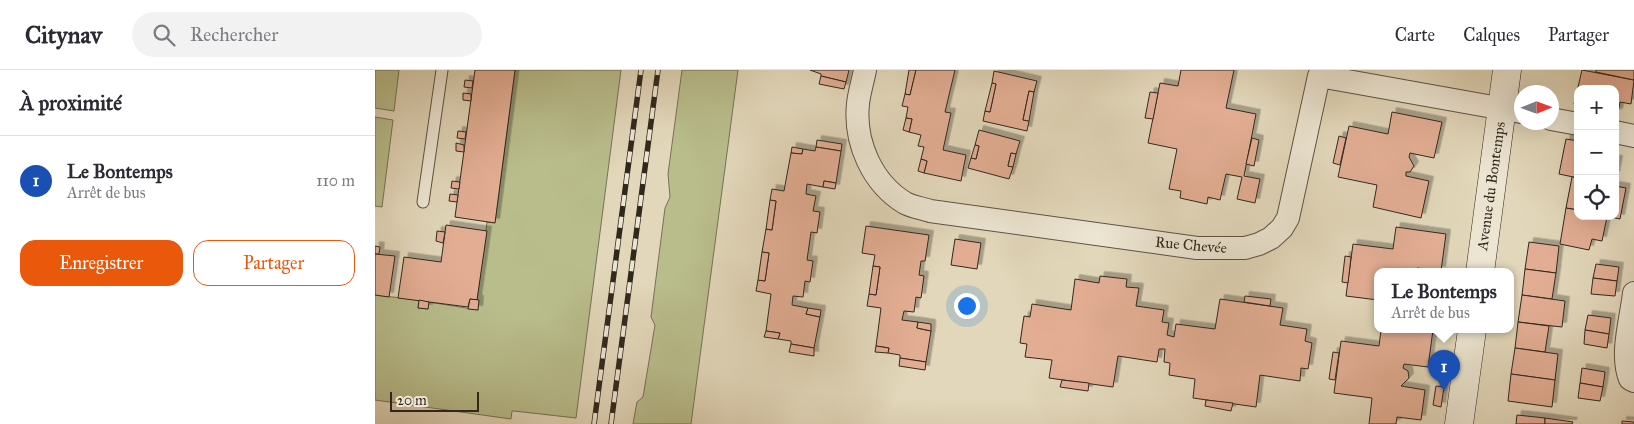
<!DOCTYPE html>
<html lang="fr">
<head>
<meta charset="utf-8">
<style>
	:root { --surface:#fff; --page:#f2f2f3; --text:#2b2b33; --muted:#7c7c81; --line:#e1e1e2; --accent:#ea580c }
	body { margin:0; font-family:"IM FELL Great Primer",serif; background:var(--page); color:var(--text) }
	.controls { position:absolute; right:15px; top:15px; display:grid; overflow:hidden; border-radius:10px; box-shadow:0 5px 20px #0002 }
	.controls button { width:45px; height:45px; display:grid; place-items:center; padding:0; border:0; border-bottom:1px solid var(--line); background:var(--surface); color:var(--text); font:25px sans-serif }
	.compass { position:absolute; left:1139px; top:15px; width:45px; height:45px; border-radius:50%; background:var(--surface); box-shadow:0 5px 20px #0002; rotate:89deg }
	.scale { position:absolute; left:15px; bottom:12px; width:89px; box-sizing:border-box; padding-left:5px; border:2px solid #31281d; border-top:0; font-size:14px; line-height:18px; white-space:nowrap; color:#31281d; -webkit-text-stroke:4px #ece5d2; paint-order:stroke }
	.you { position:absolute; left:591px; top:235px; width:18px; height:18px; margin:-12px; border:4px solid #fff; border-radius:50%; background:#1a73e8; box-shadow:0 0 0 8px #1a73e833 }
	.badge { display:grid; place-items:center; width:32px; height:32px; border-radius:50%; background:var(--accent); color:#fff; font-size:16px; font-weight:700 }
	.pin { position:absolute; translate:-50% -41px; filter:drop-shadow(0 1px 2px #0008) }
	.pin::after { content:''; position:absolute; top:26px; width:18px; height:15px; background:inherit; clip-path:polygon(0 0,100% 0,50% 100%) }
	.popup { position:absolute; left:999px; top:198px; width:140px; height:65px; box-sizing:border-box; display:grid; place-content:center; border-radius:10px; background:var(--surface); filter:drop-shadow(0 1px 4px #0005); font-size:16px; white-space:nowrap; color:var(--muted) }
	.popup b { font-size:19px; color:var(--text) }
	.popup::after { content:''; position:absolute; left:50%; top:100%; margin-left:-10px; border:10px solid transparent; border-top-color:var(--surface) }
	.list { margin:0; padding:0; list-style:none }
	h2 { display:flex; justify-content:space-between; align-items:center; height:65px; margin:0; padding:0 20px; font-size:21px }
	h2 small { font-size:16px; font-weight:400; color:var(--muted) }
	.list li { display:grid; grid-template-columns:32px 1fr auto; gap:15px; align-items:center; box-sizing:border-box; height:90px; padding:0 20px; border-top:1px solid var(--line) }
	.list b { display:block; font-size:19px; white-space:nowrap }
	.list p { margin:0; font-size:16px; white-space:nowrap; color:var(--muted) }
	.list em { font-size:16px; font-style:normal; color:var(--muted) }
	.actions { display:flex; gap:10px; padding:15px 20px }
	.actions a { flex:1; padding:11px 0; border:1px solid var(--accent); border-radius:15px; text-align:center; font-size:18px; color:var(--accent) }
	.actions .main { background:var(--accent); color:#fff }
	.icon { flex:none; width:28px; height:28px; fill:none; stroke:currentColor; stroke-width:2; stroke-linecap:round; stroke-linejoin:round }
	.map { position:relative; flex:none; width:1259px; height:354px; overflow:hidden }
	header { display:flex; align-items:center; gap:30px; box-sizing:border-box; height:70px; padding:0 25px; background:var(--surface); border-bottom:1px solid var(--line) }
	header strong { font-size:24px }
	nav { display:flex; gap:28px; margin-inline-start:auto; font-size:18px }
	.search { width:350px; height:45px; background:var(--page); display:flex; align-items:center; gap:12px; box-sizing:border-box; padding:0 18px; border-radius:28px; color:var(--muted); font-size:19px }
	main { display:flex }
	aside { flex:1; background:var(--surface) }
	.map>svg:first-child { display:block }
</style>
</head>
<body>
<header>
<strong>Citynav</strong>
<div class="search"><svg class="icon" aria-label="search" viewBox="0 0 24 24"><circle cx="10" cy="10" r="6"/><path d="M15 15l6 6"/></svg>Rechercher</div>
<nav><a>Carte</a><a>Calques</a><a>Partager</a></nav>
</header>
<main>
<aside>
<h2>À proximité<small></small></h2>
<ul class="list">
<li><span class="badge" style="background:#1a4fb4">1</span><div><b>Le Bontemps</b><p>Arrêt de bus</p></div><em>110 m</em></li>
</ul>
<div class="actions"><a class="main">Enregistrer</a><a>Partager</a></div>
</aside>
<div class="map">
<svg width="1259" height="354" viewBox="0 0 1259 354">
	<defs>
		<filter id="shadow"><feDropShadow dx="4.5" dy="-4.5" stdDeviation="0" flood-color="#0004"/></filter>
	</defs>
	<rect width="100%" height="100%" fill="#e2d7ba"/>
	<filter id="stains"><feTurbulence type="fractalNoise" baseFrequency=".004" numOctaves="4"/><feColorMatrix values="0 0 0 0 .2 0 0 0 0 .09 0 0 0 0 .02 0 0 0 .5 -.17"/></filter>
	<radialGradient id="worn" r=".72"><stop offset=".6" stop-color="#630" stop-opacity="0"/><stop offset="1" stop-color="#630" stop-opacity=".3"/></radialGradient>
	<g fill="#b9bd8c" stroke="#757254">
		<path d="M0 0H24L19 41 0 38Z"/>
		<path d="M140 0H246L201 348 139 341H137L136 349 0 330V225L44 230 43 238 53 239 54 232 103 240 102 230 112 152H120Z"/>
		<path d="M307 0H363L316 354H258L262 332 268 327 280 255 276 247 290 138 295 127 293 104Z"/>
		<path d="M0 47 18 50 7 137 0 136Z"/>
	</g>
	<g fill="#e2ad93" stroke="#31281d" filter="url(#shadow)">
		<path d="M100 0H140L120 153 80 147Z"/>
		<path d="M435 0H474L471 12 446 6V4Z"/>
		<path d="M534 0H541L535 25 530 24Z"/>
		<path d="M541 0H580L570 42 576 43 568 80 591 85 586 111 549 103 552 91 546 89 549 77 543 76 546 65 534 62 537 49 531 48 533 37 527 36 530 24 535 25Z"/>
		<path d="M806 0H859L851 38 881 44 869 106 885 109 880 133 862 129 867 107 851 104 845 130 833 127 832 134 805 128 806 121 794 119 802 79 773 73 785 13 803 16Z"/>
		<path d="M1207 0 1259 10 1256 34 1245 32 1243 43H1240V19H1203V35L1199 34Z"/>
		<path d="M1221 0H1259V10L1221 2Z"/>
		<path d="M619 1 662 11 659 22 654 21 648 50 654 51 652 61 608 51 610 41 615 42 621 14 617 13Z"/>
		<path d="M446 6 471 12 469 19 444 14Z"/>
		<path d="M90 10 98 11 97 18 89 17Z"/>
		<path d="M617 13 621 14 615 42 610 41Z"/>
		<path d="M654 21 659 22 654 51 648 50Z"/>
		<path d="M775 22 783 23 778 49 770 48Z"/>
		<path d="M88 23 96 24V31L88 30Z"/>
		<path d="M1017 42 1067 52 1059 88 1035 83 1034 87 1039 96 1035 102H1031V106L1054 111 1046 148 998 137 1002 115 963 107 974 56 1013 64Z"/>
		<path d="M531 48 537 49 534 62 528 60Z"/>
		<path d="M604 60 645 71 641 84 636 83 633 96 638 97 634 109 593 98 596 88 601 89 604 76 600 75Z"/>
		<path d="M83 61 91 62 90 69 82 68Z"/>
		<path d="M964 66 971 68 965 95 958 93Z"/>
		<path d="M877 68 884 70 879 96 871 94Z"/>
		<path d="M1191 69 1203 71V108L1184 104Z"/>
		<path d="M442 70 467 74 466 81 441 77Z"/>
		<path d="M81 73 89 75V82L81 81Z"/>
		<path d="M600 75 604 76 601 89 596 88Z"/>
		<path d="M417 77 428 79 427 84 416 83Z"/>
		<path d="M441 77 466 81 461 113 449 111 448 117 432 114 431 124 441 126 438 141 445 142 442 163 436 162 432 190 438 191 435 212 430 211 428 227 418 226 417 235 433 238 431 244 445 247 439 278 416 274V271L403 269 405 263 391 261 396 224 381 221 383 210 390 211 394 183 387 182 391 159 397 160 401 131 395 130 397 119 409 121 416 83 427 84 428 79 440 81Z"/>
		<path d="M636 83 641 84 638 97 633 96Z"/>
		<path d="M546 89 552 91 549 103 543 101Z"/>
		<path d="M1240 90H1243L1240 106Z"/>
		<path d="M1197 107 1203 108V140L1191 138Z"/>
		<path d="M77 111 85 112 84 119 76 118Z"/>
		<path d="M449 111 461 113 460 119 448 117Z"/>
		<path d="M1240 116 1251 118 1245 149 1231 146H1240Z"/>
		<path d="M75 124 83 125 82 132 74 131Z"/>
		<path d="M395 130 401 131 397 160 391 159Z"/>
		<path d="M1191 138 1203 140V146L1232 147 1227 171 1217 169 1214 180 1185 174Z"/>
		<path d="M71 155 112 161 102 230 95 229 93 237 23 228 29 187 66 192Z"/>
		<path d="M491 156 554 165 550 191H546L544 205 549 206 546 228 541 227 539 242 529 241 527 250 543 252 542 258 556 261 551 292 525 288V285L513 283 514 278 501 276 506 238 492 236 494 224 501 225 505 197 498 196 500 185 487 183Z"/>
		<path d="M1021 157 1071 164 1066 201 1042 198 1044 202H1003V230L971 226 978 174 1018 179Z"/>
		<path d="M62 161 70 162 68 173 61 171Z"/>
		<path d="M580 169 606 173 602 199 576 195Z"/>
		<path d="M1154 172 1184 176 1181 203 1150 199Z"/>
		<path d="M0 176 5 177 4 184H0Z"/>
		<path d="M387 182 394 183 390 211 383 210Z"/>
		<path d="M0 184 20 186 14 227 0 225Z"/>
		<path d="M970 186 976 187 973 213 967 212Z"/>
		<path d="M1221 194 1244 197 1242 211 1218 208Z"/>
		<path d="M498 196 505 197 501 225 494 224Z"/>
		<path d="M1150 199 1181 203 1177 229 1147 225Z"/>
		<path d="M725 206 752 209 751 217 764 218 761 236 789 240 787 252 794 253 792 265 799 267 801 254 840 259 845 229 908 238 905 255 932 259 930 271 937 273 933 299 926 298 925 311 885 305 881 337 818 328 820 309 794 305 795 293 789 292 790 279H784L782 292 743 286 738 317 674 308 677 290 650 287 652 274 645 273 649 246 655 247 657 234 696 240 700 209 724 213Z"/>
		<path d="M1218 208 1242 211 1240 226 1216 224Z"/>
		<path d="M1147 225 1190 231 1187 257 1143 252Z"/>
		<path d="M870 226 896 229 895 236 869 232Z"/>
		<path d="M95 229 104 230 103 240 93 239Z"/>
		<path d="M44 230 54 232 53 239 43 238Z"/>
		<path d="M433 238 446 240 445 247 431 244Z"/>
		<path d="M1213 245 1236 248 1234 264 1210 260Z"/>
		<path d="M543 252 556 254V261L542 258Z"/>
		<path d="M1143 252 1174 256 1170 282 1140 278Z"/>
		<path d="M1006 260H1058L1053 297 1029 294 1028 298 1033 301 1034 308 1026 316 1050 320 1046 350 1022 347 1021 354H994L997 328 959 323 966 271 1004 276Z"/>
		<path d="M1210 260 1234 264 1232 278 1209 274Z"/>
		<path d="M391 261 405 263 403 269 389 267Z"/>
		<path d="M416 274 439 278V286L414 282Z"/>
		<path d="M501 276 514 278 513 283 500 282Z"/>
		<path d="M1140 278 1183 284 1180 310 1136 304Z"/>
		<path d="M958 282 964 283 960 310 954 309Z"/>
		<path d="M525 288 551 292 550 300 524 296Z"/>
		<path d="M1207 298 1230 302 1228 317 1205 313Z"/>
		<path d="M1136 304 1180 310 1177 337 1133 331Z"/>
		<path d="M687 310 714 313 713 321 685 317Z"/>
		<path d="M1205 313 1228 317 1225 331 1203 328Z"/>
		<path d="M1061 316 1069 317 1066 337 1058 335Z"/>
		<path d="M831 330 858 333 856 341 830 336Z"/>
		<path d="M1142 345 1170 348V354H1141Z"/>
		<path d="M1170 348 1198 352 1197 354H1170Z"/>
		<path d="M1247 351 1259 352V354H1247Z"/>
	</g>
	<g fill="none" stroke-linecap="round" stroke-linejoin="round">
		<defs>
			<path id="lane" d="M48 132 67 0"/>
			<g id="street">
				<path d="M490 0C488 11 484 23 483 34 479 72 497 113 530 133 537 137 547 138 555 141L822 178H870L884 174 896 168 907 158 913 148 944 6 1146 42"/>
				<path d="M1176 49 1203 54"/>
				<path d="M1240 62 1259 66"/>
				<path d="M1259 223C1256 250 1245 284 1255 309L1259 311"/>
			</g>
			<g id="secondary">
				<path d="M1105 202 1132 0"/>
				<path d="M1084 354 1097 260"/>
			</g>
		</defs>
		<use href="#lane" stroke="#5d5444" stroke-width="13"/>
		<use href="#street" stroke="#5d5444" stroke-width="24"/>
		<use href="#secondary" stroke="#31281d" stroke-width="29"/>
		<use href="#lane" stroke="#ece5d2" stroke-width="11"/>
		<use href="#street" stroke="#ece5d2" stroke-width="22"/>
		<use href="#secondary" stroke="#ece5d2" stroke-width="28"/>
		<defs>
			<g id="rail">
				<path d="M219 354 266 0"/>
				<path d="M236 354 283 0"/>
			</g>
		</defs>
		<use href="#rail" stroke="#31281d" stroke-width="5.5"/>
		<use href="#rail" stroke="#ece5d2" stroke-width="4" stroke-dasharray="11" stroke-linecap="butt"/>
	</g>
	<g text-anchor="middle" stroke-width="5" stroke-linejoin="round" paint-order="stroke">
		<g font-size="15" fill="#31281d" stroke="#ece5d2">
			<text transform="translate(1116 116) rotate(-82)" y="5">Avenue du Bontemps</text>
			<text transform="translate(816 175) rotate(5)" y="5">Rue Chevée</text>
		</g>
	</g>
	<rect width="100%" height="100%" filter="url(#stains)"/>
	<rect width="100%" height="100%" fill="url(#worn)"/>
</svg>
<div class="controls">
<button>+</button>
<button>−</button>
<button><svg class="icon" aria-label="locate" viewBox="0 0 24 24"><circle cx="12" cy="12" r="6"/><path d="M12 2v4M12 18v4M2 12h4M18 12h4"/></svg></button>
</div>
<svg class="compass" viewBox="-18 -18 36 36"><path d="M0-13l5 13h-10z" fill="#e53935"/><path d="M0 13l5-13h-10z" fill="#7c7c81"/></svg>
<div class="scale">20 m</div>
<div class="you"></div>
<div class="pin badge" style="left:1069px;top:321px;background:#1a4fb4">1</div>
<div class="popup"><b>Le Bontemps</b>Arrêt de bus</div>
</div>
</main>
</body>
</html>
